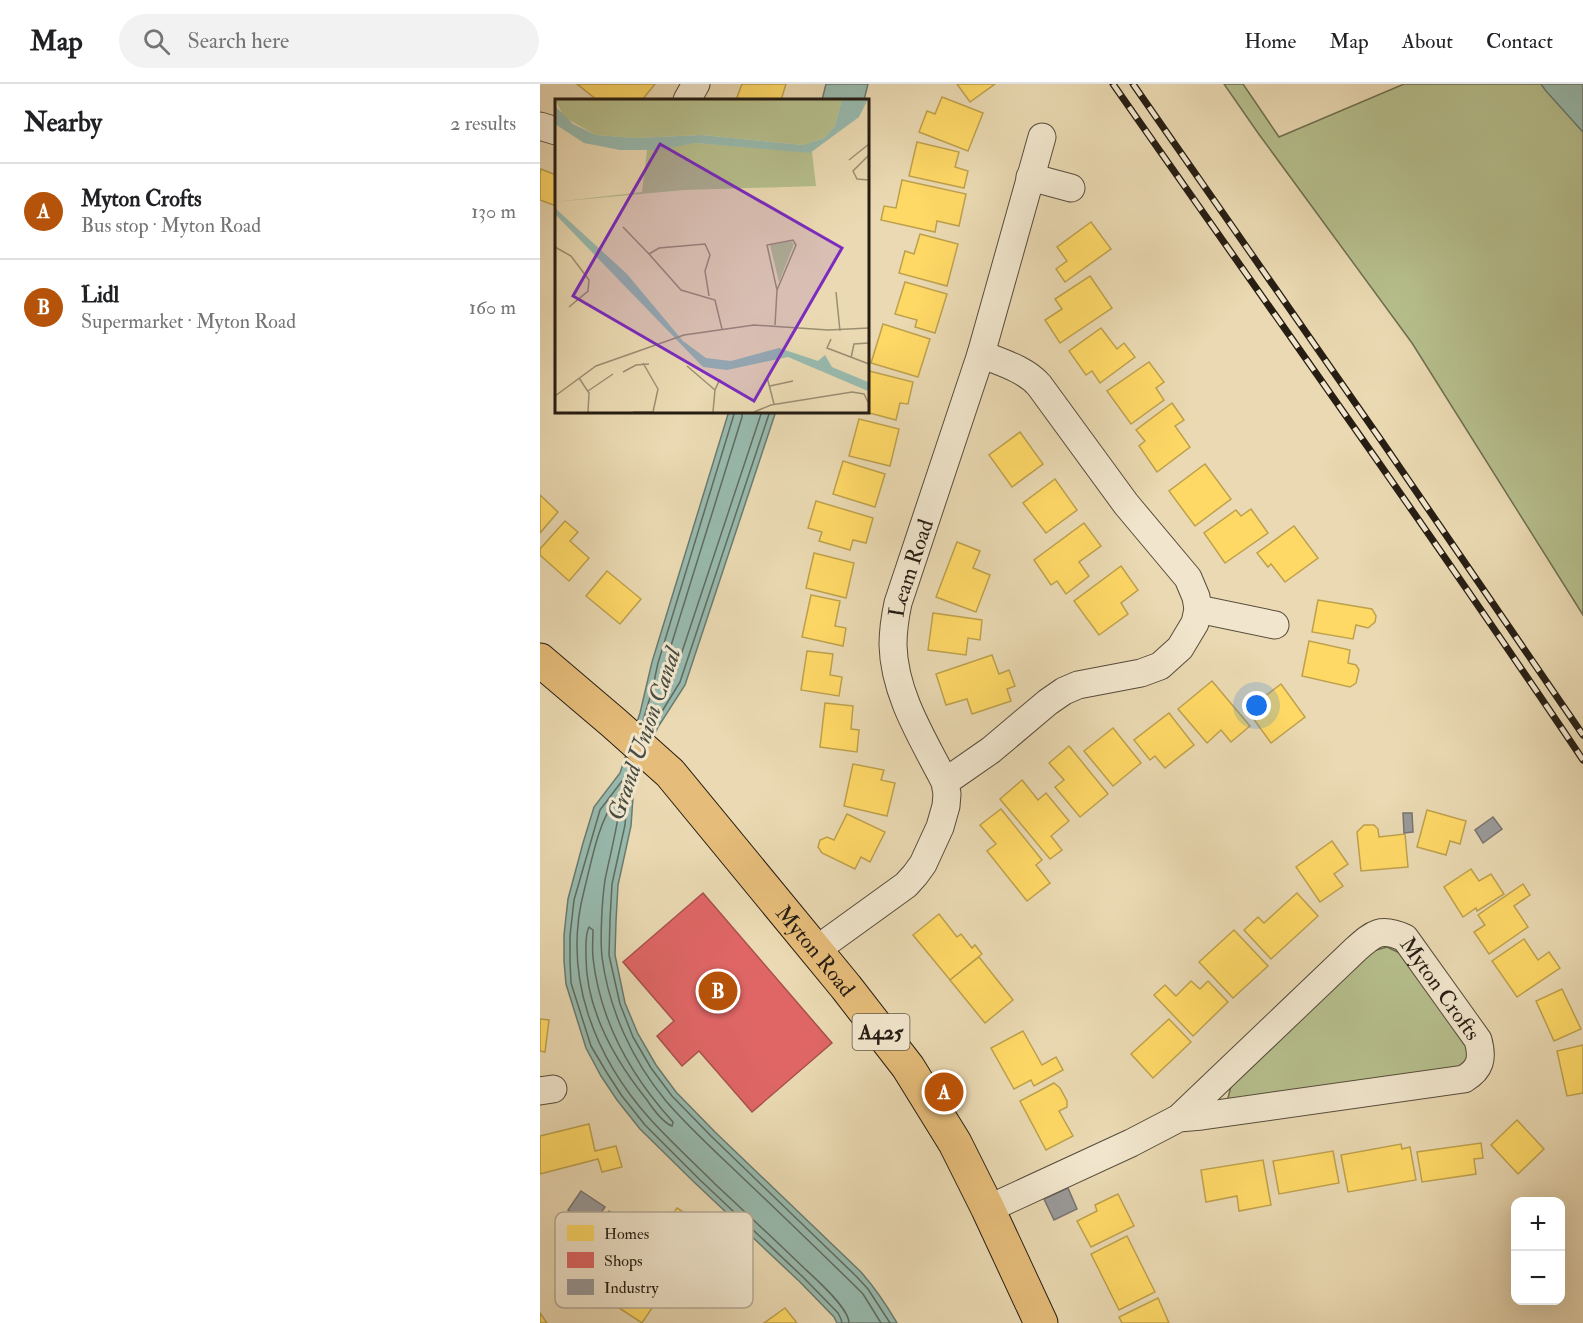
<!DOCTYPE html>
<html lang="en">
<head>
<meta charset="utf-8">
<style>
	:root { --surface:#fff; --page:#f2f2f2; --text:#202124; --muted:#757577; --line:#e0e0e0; --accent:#b45309 }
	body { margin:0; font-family:"IM FELL Double Pica",serif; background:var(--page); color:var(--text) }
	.controls { position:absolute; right:18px; bottom:18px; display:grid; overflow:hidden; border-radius:12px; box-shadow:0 6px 24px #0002 }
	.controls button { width:54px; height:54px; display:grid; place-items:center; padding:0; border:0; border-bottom:2px solid var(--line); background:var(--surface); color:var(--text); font:30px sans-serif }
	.you { position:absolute; left:717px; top:622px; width:21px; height:21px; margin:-15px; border:4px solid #fff; border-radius:50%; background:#1a73e8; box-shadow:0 0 0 9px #1a73e833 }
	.badge { display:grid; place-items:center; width:39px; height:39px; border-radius:50%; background:var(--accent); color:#fff; font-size:20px; font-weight:700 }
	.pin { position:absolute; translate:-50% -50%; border:3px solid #fff; box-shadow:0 2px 6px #0006 }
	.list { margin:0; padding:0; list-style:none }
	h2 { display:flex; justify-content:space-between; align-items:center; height:78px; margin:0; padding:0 24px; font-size:26px }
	h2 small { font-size:20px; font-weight:400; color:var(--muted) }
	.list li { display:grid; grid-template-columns:39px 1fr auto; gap:18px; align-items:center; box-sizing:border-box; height:96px; padding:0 24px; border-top:2px solid var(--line) }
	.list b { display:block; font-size:22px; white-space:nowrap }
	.list p { margin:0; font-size:20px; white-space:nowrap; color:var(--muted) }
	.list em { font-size:20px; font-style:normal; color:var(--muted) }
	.icon { flex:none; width:33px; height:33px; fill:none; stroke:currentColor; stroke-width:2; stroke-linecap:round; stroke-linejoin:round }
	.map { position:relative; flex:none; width:1043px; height:1239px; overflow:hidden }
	header { display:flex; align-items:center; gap:36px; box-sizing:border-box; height:84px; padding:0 30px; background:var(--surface); border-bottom:2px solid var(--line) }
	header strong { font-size:28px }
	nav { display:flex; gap:33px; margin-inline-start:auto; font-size:21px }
	.search { width:420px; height:54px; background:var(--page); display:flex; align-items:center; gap:15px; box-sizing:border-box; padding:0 21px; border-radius:33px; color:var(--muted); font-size:22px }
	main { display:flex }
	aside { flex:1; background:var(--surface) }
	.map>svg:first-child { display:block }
</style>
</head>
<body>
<header>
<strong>Map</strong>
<div class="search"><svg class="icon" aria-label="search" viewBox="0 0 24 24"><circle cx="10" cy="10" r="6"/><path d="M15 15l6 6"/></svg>Search here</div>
<nav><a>Home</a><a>Map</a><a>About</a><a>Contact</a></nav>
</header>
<main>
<aside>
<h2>Nearby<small>2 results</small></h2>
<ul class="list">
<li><span class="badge">A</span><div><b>Myton Crofts</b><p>Bus stop · Myton Road</p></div><em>130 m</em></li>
<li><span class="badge">B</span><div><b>Lidl</b><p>Supermarket · Myton Road</p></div><em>160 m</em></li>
</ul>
</aside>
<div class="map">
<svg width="1043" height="1239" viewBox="0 0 1043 1239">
	<rect width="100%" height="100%" fill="#ead9b2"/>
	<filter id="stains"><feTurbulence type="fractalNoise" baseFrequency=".00333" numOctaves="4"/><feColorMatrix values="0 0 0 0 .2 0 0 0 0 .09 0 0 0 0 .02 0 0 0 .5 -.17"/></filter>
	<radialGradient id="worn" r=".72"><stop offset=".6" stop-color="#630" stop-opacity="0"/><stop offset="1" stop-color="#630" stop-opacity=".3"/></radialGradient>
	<g fill="#b6bf8d" stroke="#6e6e50" stroke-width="1.5">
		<path d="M684 0H703L739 53 864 0H1001L1043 48V531L872 259 718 49Z"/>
		<path d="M847 863 866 872 928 957V974L923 985 687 1018 691 1002 829 868Z"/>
	</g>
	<g fill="#98baae" stroke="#6a7b70" stroke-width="1.5">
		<path d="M286 0H328L324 16H282Z"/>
		<path d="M1001 0H1043V48L1006 7Z"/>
		<path d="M189 327H236L145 601 118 643 94 699 91 742 78 801 76 837 75 871 85 919 98 950 116 981 136 1008 175 1048 321 1188C335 1204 346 1220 357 1239H297L294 1233 260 1198 155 1099 100 1045 77 1016 61 992 46 964 26 900 24 877V851L28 815 43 759 54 723 80 689 100 629 112 578Z"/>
	</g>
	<g fill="#ffd966" stroke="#bea14d" stroke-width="1.5">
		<path d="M37 0H115L102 16H57Z"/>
		<path d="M202 0H246L241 16H196Z"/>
		<path d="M417 0H455L430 18Z"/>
		<path d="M402 13 443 29 428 67 379 48 387 27 395 30Z"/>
		<path d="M377 58 419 68 415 83 428 87 424 104 369 92Z"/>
		<path d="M1 85 16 91V122L0 116V89Z"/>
		<path d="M362 96 426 110 419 142 397 137 395 148 341 136 344 122 356 124Z"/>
		<path d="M551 138 571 165 525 198 516 185 527 177 517 163Z"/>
		<path d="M380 150 418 160 407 202 359 189 365 167 374 170Z"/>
		<path d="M550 192 572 224 520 259 505 236 522 225 515 215Z"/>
		<path d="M365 198 407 210 395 249 375 243 377 236 355 230Z"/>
		<path d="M343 240 390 255 378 293 331 279Z"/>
		<path d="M561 244 577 265 584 259 595 273 560 299 552 287 546 291 529 267Z"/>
		<path d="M609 278 624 298 616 304 624 316 591 340 567 307Z"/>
		<path d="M329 287 373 298 368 320 360 319 356 336 322 327H327V297Z"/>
		<path d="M632 319 644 336 635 342 650 363 617 388 599 362 605 357 596 346Z"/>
		<path d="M319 335 359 345 350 382 309 372Z"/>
		<path d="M480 348 503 380 472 403 449 371Z"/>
		<path d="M303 377 345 390 335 423 293 410Z"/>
		<path d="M665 380 691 415 655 442 629 407Z"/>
		<path d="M515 395 537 426 506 449 483 419Z"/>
		<path d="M0 411 18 428 0 449Z"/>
		<path d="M276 417 333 434 326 459 313 456 310 466 279 457 282 448 268 444Z"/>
		<path d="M711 425 728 449 685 479 664 449 696 426 701 432Z"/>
		<path d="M25 437 38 448 30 457 49 474 29 497 0 471V465Z"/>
		<path d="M544 439 561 462 539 478 549 492 526 510 517 497 511 501 494 476Z"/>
		<path d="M754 442 778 474 745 498 731 480 728 483 717 469Z"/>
		<path d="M417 458 440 467 433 484 450 491 436 528 396 513Z"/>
		<path d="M274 469 314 479 306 514 266 504Z"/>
		<path d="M581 482 598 506 581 519 588 530 559 551 534 517Z"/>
		<path d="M67 487 101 515 80 540 46 512Z"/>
		<path d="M271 511 300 517 295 542 306 544 303 562 262 553Z"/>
		<path d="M778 516 832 525 836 532 835 538 828 544 816 541 813 555 772 548Z"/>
		<path d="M393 529 442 536 440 556 428 554 426 571 388 566Z"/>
		<path d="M769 557 810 566 808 579 816 581 819 586 816 599 810 603 762 592Z"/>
		<path d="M267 567 293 570 290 591 302 593 299 612 261 606Z"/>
		<path d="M452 571 459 590 469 586 475 602 467 605 471 617 432 630 427 615 406 621 396 590Z"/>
		<path d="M672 597 710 642 691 658 681 646 667 659 638 625Z"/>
		<path d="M741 600 765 633 731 659 707 626Z"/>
		<path d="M285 619 313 622 311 645 319 646 317 668 280 663Z"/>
		<path d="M629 629 654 661 625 684 615 672 610 676 594 656Z"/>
		<path d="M573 644 601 679 573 702 544 667Z"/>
		<path d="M529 662 568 710 540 733 515 703 524 696 509 679Z"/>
		<path d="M313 680 344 686 341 696 355 699 347 732 304 722Z"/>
		<path d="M482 696 498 716 506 709 529 737 511 752 522 766 510 775 460 715Z"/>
		<path d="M461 725 502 776 496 781 510 799 487 817 447 767 456 760 440 741Z"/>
		<path d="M887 726 926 737 920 760 910 757 906 771 877 763Z"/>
		<path d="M307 730 345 748 330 778 321 773 315 785 282 769 278 763 280 756 287 753 294 756Z"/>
		<path d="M824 741H834L838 745 839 753 865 750 868 783 821 787 817 748Z"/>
		<path d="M792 757 808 780 794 790 803 802 780 818 756 783Z"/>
		<path d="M931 785 939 797 951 790 964 810 937 827 936 824 923 833 904 803Z"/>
		<path d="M983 800 990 811 974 822 988 843 949 870 934 848 945 841 938 831Z"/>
		<path d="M757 809 778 832 731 875 704 846 718 833 724 839Z"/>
		<path d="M399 830 417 853 421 850 432 864 435 861 442 870 410 896 373 851Z"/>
		<path d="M694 846 728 882 693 914 659 878Z"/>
		<path d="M984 855 998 876 1009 868 1020 884 977 913 952 877Z"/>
		<path d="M439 873 473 916 445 939 410 896Z"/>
		<path d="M651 897 660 905 668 897 688 918 653 952 614 911 625 901 636 912Z"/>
		<path d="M1022 905 1041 945 1014 957 996 917Z"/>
		<path d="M0 935 9 936 5 968 0 967Z"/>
		<path d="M629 935 651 958 613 994 591 970Z"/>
		<path d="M483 947 502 981 516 973 523 986 494 1002 491 996 474 1005 451 964Z"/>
		<path d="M1043 961V1009L1027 1012 1017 967Z"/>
		<path d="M514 999 520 1004 527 1017V1023L519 1027 533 1052 506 1066 480 1017Z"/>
		<path d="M977 1036 1004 1065 978 1090 951 1061Z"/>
		<path d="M49 1040 55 1067 76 1062 82 1083 62 1088 58 1075 0 1090V1052Z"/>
		<path d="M941 1059 943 1074 934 1075 936 1090 882 1098 877 1068Z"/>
		<path d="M861 1060 862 1065 870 1063 876 1096 808 1108 801 1071Z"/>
		<path d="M793 1067 799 1099 739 1110 733 1077Z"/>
		<path d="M723 1076 731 1121 699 1127 697 1112 666 1118 661 1086Z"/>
		<path d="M578 1110 594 1142 551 1163 537 1137 557 1127 555 1121Z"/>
		<path d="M137 1124 166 1143 102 1239 73 1220Z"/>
		<path d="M587 1152 615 1208 579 1226 551 1170Z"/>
		<path d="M618 1214 629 1239H582L579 1233Z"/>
		<path d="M245 1224 257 1239H224Z"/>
		<path d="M0 1229 7 1239H0Z"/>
	</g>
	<path fill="#e06666" stroke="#a8504d" stroke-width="1.5" d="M163 809 292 959 212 1028 159 967 142 982 117 952 134 937 83 878Z"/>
	<g fill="#999" stroke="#767471" stroke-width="1.5">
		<path d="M863 729H872L873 748 864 749Z"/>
		<path d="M953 733 962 745 943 759 935 746Z"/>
		<path d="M528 1104 537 1125 514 1136 504 1115Z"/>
		<path d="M41 1107 65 1123 52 1142 28 1126Z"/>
		<path d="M69 1127 86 1139 73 1157 57 1145Z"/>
	</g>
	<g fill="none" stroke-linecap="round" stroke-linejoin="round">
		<g stroke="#5f6c60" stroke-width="1.5">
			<path d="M202 327V333L125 581 121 604 123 607 126 606 133 595 222 327"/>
			<path d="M102 640 112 607 118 579 195 327"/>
			<path d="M110 647 140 598 230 327"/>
			<path d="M49 843 53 846C53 855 52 864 53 874 60 937 91 992 133 1038L132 1042C122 1038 113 1025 107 1016 74 975 45 924 46 870 46 861 45 851 49 843Z"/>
			<path d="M302 1239 301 1235 298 1229 264 1194 159 1095 105 1041 82 1012 67 989 51 962 31 899 30 877V852L34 816 60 726 85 693H88L89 695 85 741 72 800 70 836 69 871 80 920 93 953 111 984 132 1012 171 1052 317 1193 328 1205 350 1239"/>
			<path d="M309 1239C309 1224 276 1195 264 1184 235 1156 205 1128 175 1100 154 1079 131 1058 111 1036 54 973 22 891 44 807 51 780 58 738 75 717L79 718 80 720C77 746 70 771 65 796 62 816 60 854 62 873 69 926 92 976 126 1017 149 1044 177 1069 203 1094 239 1128 275 1163 311 1198L323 1210 341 1239"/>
		</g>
		<defs>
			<g id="minor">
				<path d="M147 16 156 0"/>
				<path d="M0 42 16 47"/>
				<path d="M490 93 531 104"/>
				<path d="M441 270 502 53"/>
				<path d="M658 525 735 541"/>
				<path id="s1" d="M276 866 366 801 375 791 383 780 400 743 406 722 407 710 405 698C383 655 354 610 353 561 353 547 355 533 358 519L441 270C460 278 485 285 499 301L586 420 648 494 656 513 658 525 655 539 640 564 620 582 601 589 538 601 524 607 508 618 451 666 405 698"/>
				<path d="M0 1007 13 1005"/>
				<path id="s2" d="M448 1125 591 1059 639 1034 816 865C834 849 841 843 865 854L938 956C943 974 941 985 924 995L662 1032 639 1034"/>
			</g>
			<g id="primary">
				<path id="s3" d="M0 576 74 639 130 689 306 903 368 983 415 1059 448 1125 501 1239"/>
			</g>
		</defs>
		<use href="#minor" stroke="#574c3b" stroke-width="29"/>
		<use href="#primary" stroke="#261d13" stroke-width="35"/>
		<use href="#minor" stroke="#f1e6cd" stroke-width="27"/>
		<use href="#primary" stroke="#e5bc79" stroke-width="33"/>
		<defs>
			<g id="rail">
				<path d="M573 0C730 225 890 448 1043 676"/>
				<path d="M593 0 843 359 1043 651"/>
			</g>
		</defs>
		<use href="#rail" stroke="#261d13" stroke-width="7"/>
		<use href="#rail" stroke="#f1e6cd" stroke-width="4.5" stroke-dasharray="14" stroke-linecap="butt"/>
	</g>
	<g text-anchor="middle" stroke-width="6" stroke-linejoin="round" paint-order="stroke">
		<rect fill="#f1e6cd" stroke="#63594b" stroke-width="1.5" x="312.5" y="930" width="57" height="36" rx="4.5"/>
		<g font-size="21" font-weight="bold" fill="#261d13">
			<text x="341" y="955">A425</text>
		</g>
		<g font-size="22" fill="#261d13" stroke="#f1e6cd">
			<text dy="8" stroke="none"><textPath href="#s1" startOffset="452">Leam Road</textPath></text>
			<text dy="8" stroke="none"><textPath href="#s3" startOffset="402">Myton Road</textPath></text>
			<text dy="8" stroke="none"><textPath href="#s2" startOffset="573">Myton Crofts</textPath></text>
		</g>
		<g font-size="24" font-style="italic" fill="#484c42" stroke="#f1e6cd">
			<text transform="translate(104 650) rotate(-71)" y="8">Grand Union Canal</text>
		</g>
	</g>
	<g transform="translate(15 15)">
		<rect width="314" height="314" fill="#ead9b2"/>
		<path d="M0 0H287L280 27 269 39 248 46 147 36 80 39 41 36 9 18ZM140 44 257 53 261 87 129 91 0 103 87 93 92 51ZM236 142 239 145 224 183 215 146Z" fill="#b6bf8d"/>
		<path d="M287 0H313L304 18 255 54 140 44 103 51H65L29 44 0 25V7L18 25 41 36 80 39 147 36 248 46 269 39 280 27ZM0 109 72 175 128 242 151 259 176 262 224 249 263 262 270 256 277 268 313 283V292L233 258 172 271 148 268 0 115Z" fill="#98baae"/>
		<path fill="none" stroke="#9c8e72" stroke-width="1.5" d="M314 56 298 72 302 80 314 81M294 61 314 45M68 128 94 155M0 148 16 157 34 181 33 192 14 208M281 193 285 232M154 197 150 172 155 156 150 145 104 149 94 155 126 191 160 201 167 230M220 226 222 191 212 146 238 141 241 146 222 191M276 240 272 249 314 265M296 259 299 245 314 244M88 264 103 290 98 313M132 267 160 291M68 273 81 266 94 265M212 278 219 305M24 279 34 294 33 313M215 287 238 282M33 292 58 275M0 297 41 267 129 236 199 226 273 231 314 229M78 313H99M158 313 160 291 165 280M199 313 216 306 297 293 309 295 313 303"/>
		<path fill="#7b2cbf" fill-opacity="0.15" stroke="#7b2cbf" stroke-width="3" d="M105 45 287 149 199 302 18 197Z"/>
		<rect width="314" height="314" fill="none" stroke="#261d13" stroke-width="3"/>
	</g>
	<rect x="15" y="1128" width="198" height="96" rx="9" fill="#f1e6cd" stroke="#b4aa95" stroke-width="1.5"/>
	<rect x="27" y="1141" width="27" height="16" fill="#ffd966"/>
	<rect x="27" y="1168" width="27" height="16" fill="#e06666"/>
	<rect x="27" y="1195" width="27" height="16" fill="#999"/>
	<g font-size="16" fill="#261d13">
		<text x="64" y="1155">Homes</text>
		<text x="64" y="1182">Shops</text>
		<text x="64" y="1209">Industry</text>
	</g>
	<rect width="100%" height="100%" filter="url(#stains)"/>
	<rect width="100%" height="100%" fill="url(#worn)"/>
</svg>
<div class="controls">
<button>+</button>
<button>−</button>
</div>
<div class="you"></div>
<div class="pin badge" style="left:404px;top:1008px">A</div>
<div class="pin badge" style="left:178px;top:907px">B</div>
</div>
</main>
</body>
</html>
